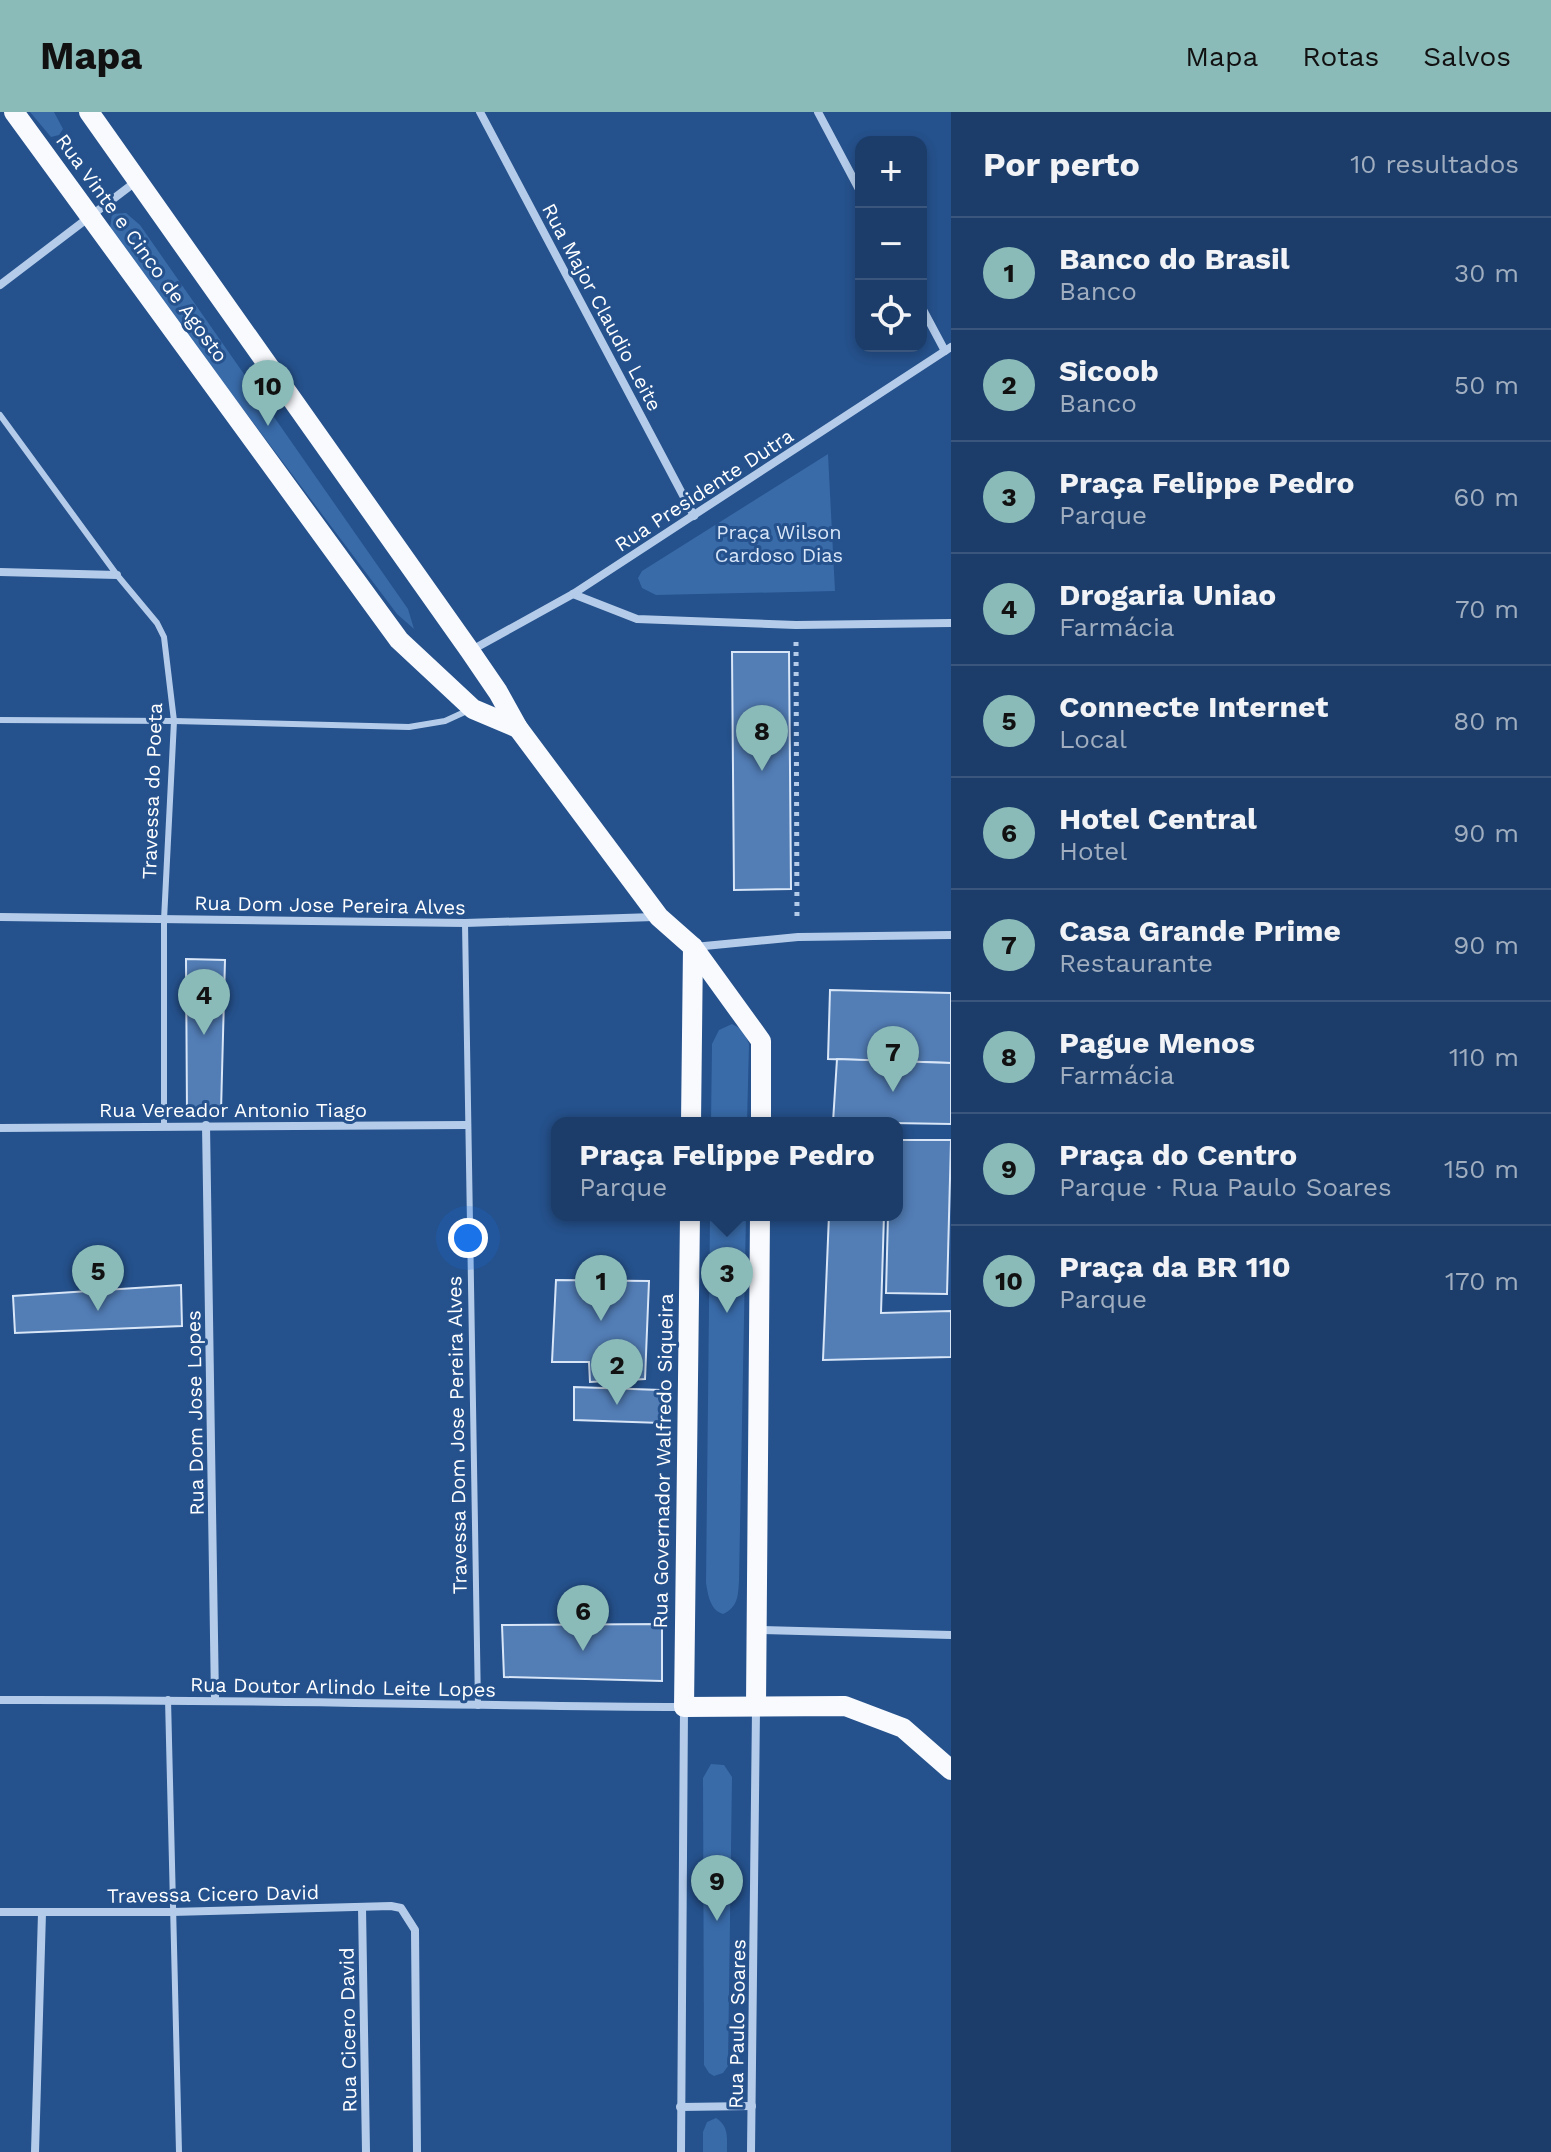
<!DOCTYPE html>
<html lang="pt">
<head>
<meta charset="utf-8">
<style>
	:root { --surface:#1c3d69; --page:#25446f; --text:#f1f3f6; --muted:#a0aec0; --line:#3a567d; --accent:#8bbbb9 }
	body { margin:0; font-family:"Work Sans",sans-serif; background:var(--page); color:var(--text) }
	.controls { position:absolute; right:24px; top:24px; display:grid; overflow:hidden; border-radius:16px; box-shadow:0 4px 12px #0003 }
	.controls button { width:72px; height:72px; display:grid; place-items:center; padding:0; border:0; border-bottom:2px solid var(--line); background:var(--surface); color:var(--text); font:40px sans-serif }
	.you { position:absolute; left:468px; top:1126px; width:28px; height:28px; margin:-20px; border:6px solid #fff; border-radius:50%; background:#1a73e8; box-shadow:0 0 0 12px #1a73e833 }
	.badge { display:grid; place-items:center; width:52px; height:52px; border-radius:50%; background:var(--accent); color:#111; font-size:26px; font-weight:700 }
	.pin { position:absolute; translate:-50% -66px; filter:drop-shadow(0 2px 4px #0008) }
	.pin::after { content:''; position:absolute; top:42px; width:28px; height:24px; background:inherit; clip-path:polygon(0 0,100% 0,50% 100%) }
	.popup { position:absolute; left:551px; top:1005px; width:352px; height:104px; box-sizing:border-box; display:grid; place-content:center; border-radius:16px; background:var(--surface); filter:drop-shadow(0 2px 6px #0005); font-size:26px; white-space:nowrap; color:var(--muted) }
	.popup b { font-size:30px; color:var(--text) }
	.popup::after { content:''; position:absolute; left:50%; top:100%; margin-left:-16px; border:16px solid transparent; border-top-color:var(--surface) }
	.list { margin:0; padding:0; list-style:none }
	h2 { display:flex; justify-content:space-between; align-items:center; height:104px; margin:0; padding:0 32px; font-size:34px }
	h2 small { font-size:26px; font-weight:400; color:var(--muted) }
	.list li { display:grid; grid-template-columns:52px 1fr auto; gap:24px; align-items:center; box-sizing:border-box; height:112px; padding:0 32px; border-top:2px solid var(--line) }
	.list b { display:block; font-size:30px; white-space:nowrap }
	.list p { margin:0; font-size:26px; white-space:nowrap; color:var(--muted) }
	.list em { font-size:26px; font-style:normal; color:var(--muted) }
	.icon { flex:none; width:44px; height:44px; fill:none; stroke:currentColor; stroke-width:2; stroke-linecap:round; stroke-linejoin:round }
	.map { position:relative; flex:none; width:951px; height:2040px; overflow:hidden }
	header { display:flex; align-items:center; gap:48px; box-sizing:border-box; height:112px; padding:0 40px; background:var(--accent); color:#111 }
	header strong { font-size:38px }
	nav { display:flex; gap:44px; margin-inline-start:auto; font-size:28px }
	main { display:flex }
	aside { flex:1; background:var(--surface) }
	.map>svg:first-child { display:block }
</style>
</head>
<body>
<header>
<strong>Mapa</strong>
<nav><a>Mapa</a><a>Rotas</a><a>Salvos</a></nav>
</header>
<main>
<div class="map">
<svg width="951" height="2040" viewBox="0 0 951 2040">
	<rect width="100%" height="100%" fill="#25518c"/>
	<g fill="#396ba9">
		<path d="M30 0H54L63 17 59 23 51 25Z"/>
		<path d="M126 101 140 113 408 497 414 517 397 502 119 132 110 116 112 102Z"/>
		<path d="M828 342 835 479 656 483 642 476 638 466 642 459Z"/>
		<path d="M732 912 743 918 749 932 747 1011H711L712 932 719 918Z"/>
		<path d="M710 1103H746L739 1469C738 1484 738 1495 723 1502 710 1498 708 1483 706 1471Z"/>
		<path d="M711 1652 724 1653 732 1665 728 1954 723 1961 714 1964 709 1961 704 1953 703 1666Z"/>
		<path d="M716 2006C729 2014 727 2026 727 2040H703V2020L707 2010Z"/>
	</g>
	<g fill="#527db5" stroke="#d8e6f8" stroke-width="2">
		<path d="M732 540H789L791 777 734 778Z"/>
		<path d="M186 847 225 848 221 999 187 1002Z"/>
		<path d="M830 878 951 881V951L828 947Z"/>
		<path d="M837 947 951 951V1012L833 1010Z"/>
		<path d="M897 1028H951L947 1182 886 1181 888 1103H897Z"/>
		<path d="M829 1103H884L881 1201 951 1199V1245L823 1248Z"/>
		<path d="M556 1168 649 1169 645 1267 590 1270 589 1250H552Z"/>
		<path d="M181 1173 182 1214 15 1221 13 1184Z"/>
		<path d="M574 1275 661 1278V1311L574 1308Z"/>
		<path d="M662 1512V1569L504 1565 502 1513Z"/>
	</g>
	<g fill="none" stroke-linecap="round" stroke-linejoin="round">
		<path stroke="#b4ccea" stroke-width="5" stroke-dasharray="4 6" stroke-linecap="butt" d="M796 530 797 808"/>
		<g stroke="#b4ccea" stroke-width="6">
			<path d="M0 303 117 463 157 511 164 525 174 609 164 808V1015"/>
			<path d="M0 608 174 609 409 615 445 609 469 598"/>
			<path d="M465 811 478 1594"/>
			<path d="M168 1587 179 2040"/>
		</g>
		<g stroke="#b4ccea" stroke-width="8">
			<path d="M480 0 694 404"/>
			<path d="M818 0 861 81"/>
			<path d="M0 173 138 68"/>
			<path d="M921 194 945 239"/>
			<path d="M0 460 117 463"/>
			<path d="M573 482 637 507 796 513 951 511"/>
			<path d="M470 539 573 482 951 235"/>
			<path d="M0 805 465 811 654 805"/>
			<path d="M694 835 798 825 951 823"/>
			<path d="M206 1013 215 1588"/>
			<path d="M0 1016 467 1013"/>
			<path d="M758 1518 951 1523"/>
			<path d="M0 1588C228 1587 456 1594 684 1595L681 2040"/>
			<path d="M362 1795 366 2040"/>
			<path d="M0 1800H172L391 1794 401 1796 415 1818 417 2040"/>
			<path d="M680 1995 752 1994"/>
			<path d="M35 2040 42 1801"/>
			<path d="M751 2040 756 1597"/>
		</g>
		<g stroke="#f8fafe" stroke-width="20">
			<path d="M14 0 399 528 473 597 518 616"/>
			<path d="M89 0 470 539 498 580 518 616 659 805 693 835 761 929V1011"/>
			<path d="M691 1011 693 835"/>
			<path d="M690 1103 684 1595 845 1594 903 1616 951 1658"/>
			<path d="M756 1593 760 1103"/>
		</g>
	</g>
	<g text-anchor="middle" stroke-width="6" stroke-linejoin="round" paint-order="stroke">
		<g font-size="20" fill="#fff" stroke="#25518c">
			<text transform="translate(142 136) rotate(54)" y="7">Rua Vinte e Cinco de Agosto</text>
			<text transform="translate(602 195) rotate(62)" y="7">Rua Major Claudio Leite</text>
			<text transform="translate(704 378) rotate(-33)" y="7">Rua Presidente Dutra</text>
			<text transform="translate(152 679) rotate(-88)" y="7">Travessa do Poeta</text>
			<text transform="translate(330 793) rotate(1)" y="7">Rua Dom Jose Pereira Alves</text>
			<text x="233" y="1005">Rua Vereador Antonio Tiago</text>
			<text transform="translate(195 1301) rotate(-91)" y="7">Rua Dom Jose Lopes</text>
			<text transform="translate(457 1323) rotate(-91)" y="7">Travessa Dom Jose Pereira Alves</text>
			<text transform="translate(663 1349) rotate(-89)" y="7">Rua Governador Walfredo Siqueira</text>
			<text transform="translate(343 1575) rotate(1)" y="7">Rua Doutor Arlindo Leite Lopes</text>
			<text transform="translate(213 1782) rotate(-1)" y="7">Travessa Cicero David</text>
			<text transform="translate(737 1912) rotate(-89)" y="7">Rua Paulo Soares</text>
			<text transform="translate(348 1918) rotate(-91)" y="7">Rua Cicero David</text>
		</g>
		<g font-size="20" fill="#d8e6f8" stroke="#25518c">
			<text x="779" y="427">Praça Wilson<tspan x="779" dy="23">Cardoso Dias</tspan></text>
		</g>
	</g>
</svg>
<div class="controls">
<button>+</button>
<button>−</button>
<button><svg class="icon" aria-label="locate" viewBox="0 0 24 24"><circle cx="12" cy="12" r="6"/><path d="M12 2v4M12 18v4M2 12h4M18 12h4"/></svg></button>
</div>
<div class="you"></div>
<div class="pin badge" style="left:601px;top:1209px">1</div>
<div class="pin badge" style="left:617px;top:1293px">2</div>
<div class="pin badge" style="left:727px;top:1201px">3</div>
<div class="popup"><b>Praça Felippe Pedro</b>Parque</div>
<div class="pin badge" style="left:204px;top:923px">4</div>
<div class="pin badge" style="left:98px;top:1199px">5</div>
<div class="pin badge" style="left:583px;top:1539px">6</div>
<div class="pin badge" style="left:893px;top:980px">7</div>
<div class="pin badge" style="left:762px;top:659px">8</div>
<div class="pin badge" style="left:717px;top:1809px">9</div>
<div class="pin badge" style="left:268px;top:314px">10</div>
</div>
<aside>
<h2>Por perto<small>10 resultados</small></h2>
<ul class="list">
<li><span class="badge">1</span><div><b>Banco do Brasil</b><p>Banco</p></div><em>30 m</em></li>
<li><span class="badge">2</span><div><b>Sicoob</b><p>Banco</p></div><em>50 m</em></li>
<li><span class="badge">3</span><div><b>Praça Felippe Pedro</b><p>Parque</p></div><em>60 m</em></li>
<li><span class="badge">4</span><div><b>Drogaria Uniao</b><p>Farmácia</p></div><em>70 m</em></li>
<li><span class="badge">5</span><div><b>Connecte Internet</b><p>Local</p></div><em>80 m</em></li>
<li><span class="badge">6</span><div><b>Hotel Central</b><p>Hotel</p></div><em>90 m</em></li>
<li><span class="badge">7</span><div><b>Casa Grande Prime</b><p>Restaurante</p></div><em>90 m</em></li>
<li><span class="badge">8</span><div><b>Pague Menos</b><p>Farmácia</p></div><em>110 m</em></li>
<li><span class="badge">9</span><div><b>Praça do Centro</b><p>Parque · Rua Paulo Soares</p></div><em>150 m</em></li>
<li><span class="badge">10</span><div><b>Praça da BR 110</b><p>Parque</p></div><em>170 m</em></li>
</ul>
</aside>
</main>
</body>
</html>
